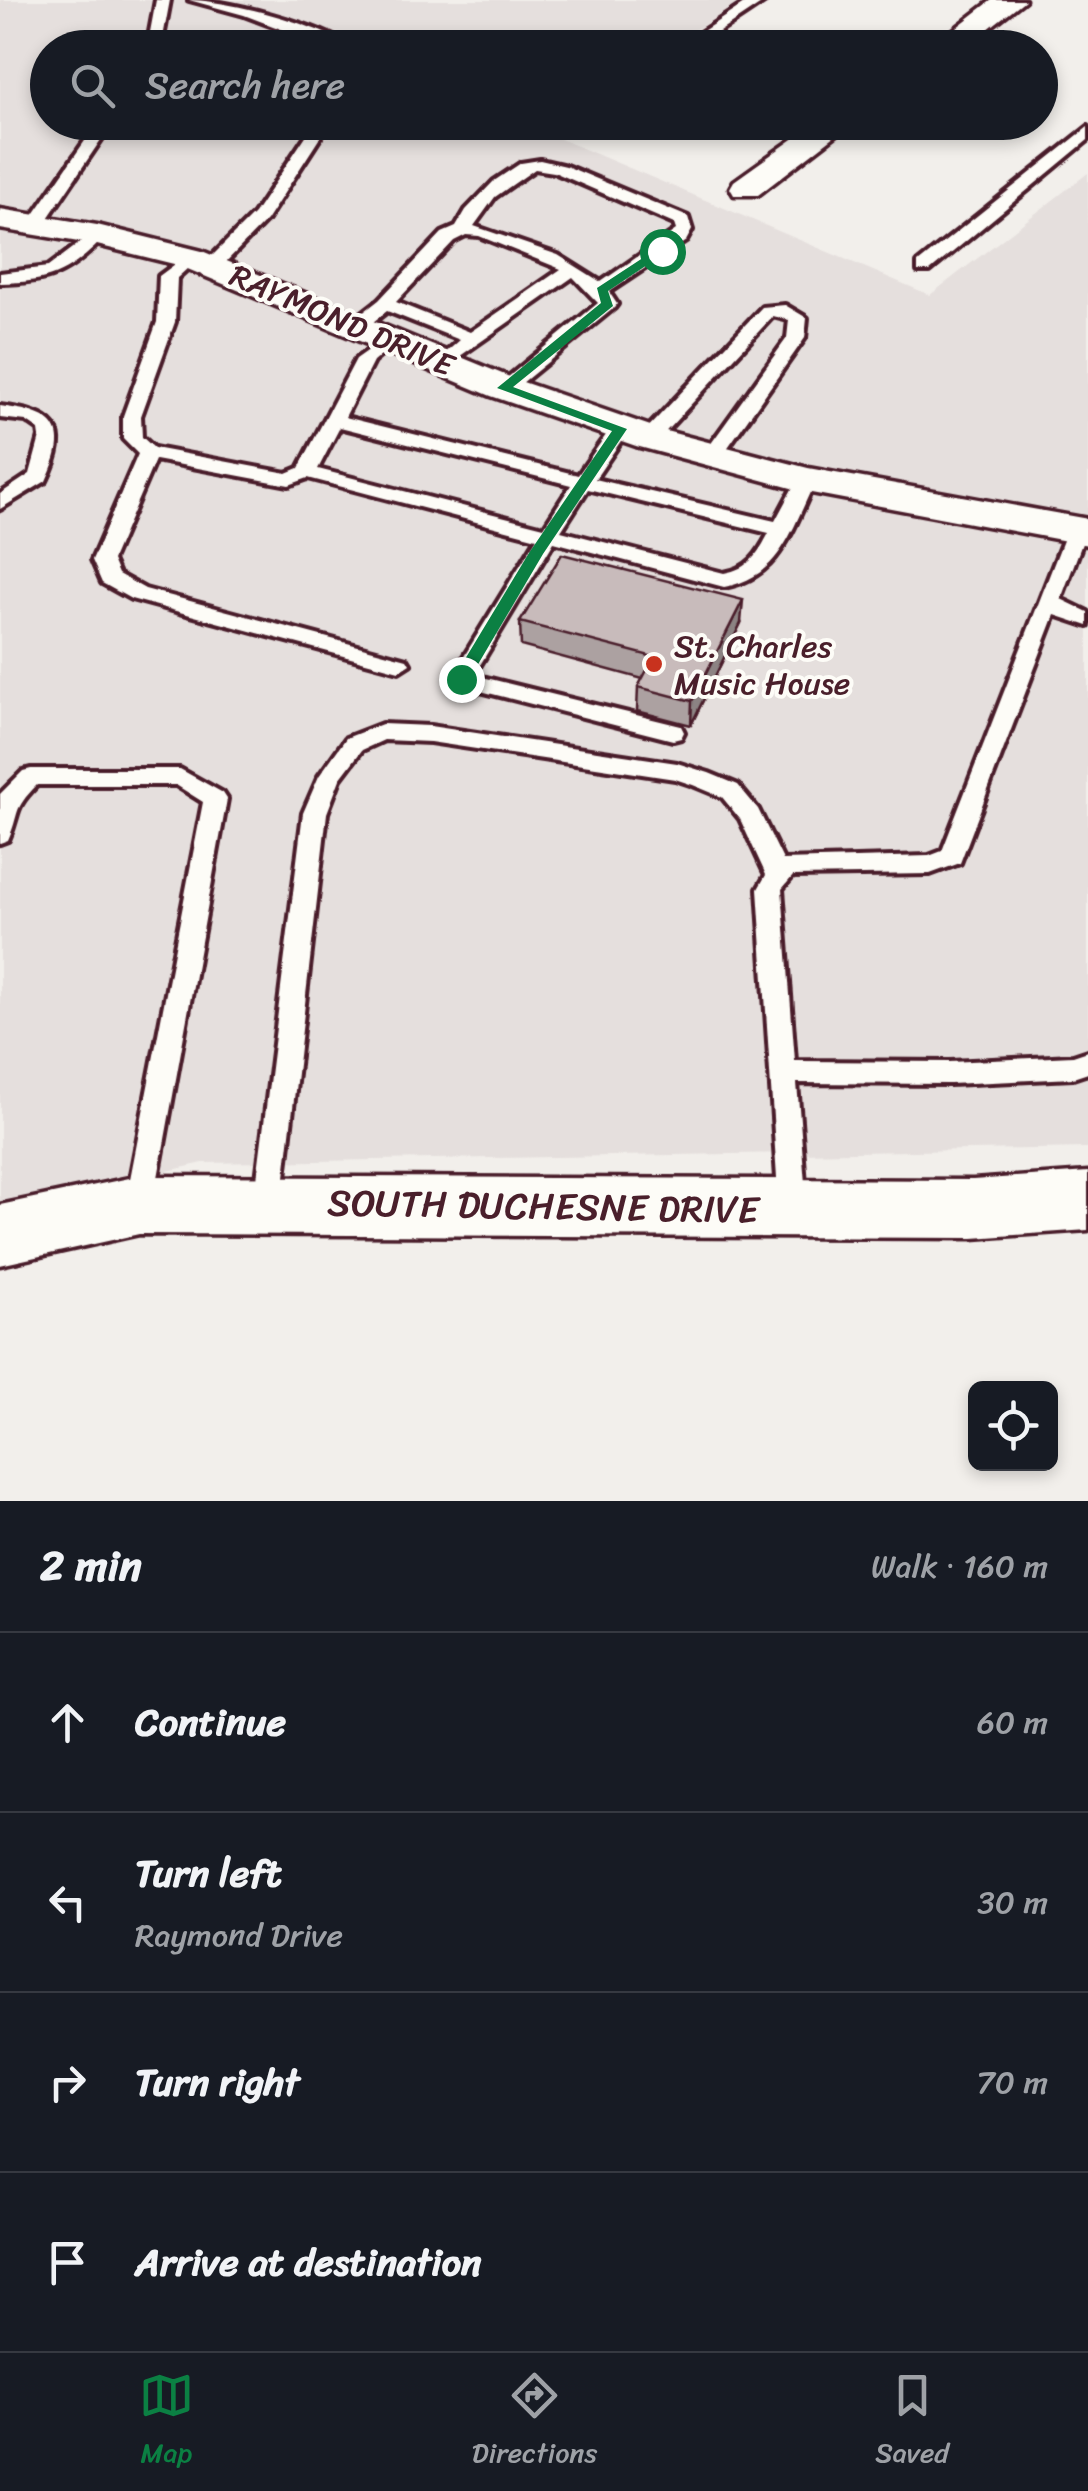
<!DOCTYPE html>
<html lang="en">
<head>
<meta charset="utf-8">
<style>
	:root { --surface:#171b24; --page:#20242c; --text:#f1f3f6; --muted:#9ea1a6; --line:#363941; --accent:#0b8043 }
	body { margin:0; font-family:Sriracha,sans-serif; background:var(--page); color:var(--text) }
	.controls { position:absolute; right:30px; bottom:30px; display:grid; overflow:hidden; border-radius:15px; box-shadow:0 5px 15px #0003 }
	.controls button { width:90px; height:90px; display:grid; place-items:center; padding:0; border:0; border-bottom:2px solid var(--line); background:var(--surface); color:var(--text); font:50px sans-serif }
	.stop { position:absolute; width:30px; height:30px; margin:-22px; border:8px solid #0b8043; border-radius:50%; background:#fff }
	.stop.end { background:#0b8043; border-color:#fff; box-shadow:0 2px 10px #0008 }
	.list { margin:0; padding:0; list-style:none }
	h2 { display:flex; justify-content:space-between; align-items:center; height:130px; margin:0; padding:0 40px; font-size:42px }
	h2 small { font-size:32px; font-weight:400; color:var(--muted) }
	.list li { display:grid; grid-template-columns:65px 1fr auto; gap:30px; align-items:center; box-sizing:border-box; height:180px; padding:0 40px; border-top:2px solid var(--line) }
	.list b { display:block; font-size:38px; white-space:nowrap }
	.list p { margin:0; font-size:32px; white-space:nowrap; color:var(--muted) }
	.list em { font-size:32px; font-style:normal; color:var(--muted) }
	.icon { flex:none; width:55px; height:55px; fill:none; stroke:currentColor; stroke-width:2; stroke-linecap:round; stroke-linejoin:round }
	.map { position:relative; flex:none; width:1088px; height:1501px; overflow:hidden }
	.search { position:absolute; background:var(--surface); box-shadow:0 5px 15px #0003; left:30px; right:30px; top:30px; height:110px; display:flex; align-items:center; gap:25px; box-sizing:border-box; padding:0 35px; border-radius:55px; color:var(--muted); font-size:38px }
	.sheet { height:850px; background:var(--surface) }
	nav { display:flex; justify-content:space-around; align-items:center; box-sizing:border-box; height:140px; border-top:2px solid var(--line); background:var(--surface); font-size:28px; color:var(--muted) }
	nav a { display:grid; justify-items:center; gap:5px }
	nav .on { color:var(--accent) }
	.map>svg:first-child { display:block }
</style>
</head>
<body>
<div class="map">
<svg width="1088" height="1501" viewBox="0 0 1088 1501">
	<rect width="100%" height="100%" fill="#f2efeb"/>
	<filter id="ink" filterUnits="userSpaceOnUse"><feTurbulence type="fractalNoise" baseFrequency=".01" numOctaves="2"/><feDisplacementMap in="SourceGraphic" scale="20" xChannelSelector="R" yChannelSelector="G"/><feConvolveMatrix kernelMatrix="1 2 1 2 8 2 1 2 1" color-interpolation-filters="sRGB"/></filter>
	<g filter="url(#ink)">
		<path fill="#e5dfdd" d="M0 0H744L667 47 48 48V122L546 123 537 129 930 295 1088 173V1148L203 1163 0 1209Z"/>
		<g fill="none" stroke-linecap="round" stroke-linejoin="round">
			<defs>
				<g id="lane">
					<path d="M156 0H170L161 48H147Z"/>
					<path d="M189 0C229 0 320 25 353 48H331L244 15Z"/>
					<path d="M750 0H767L695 48H677Z"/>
					<path d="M98 122H113L42 227H30L28 223Z"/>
					<path d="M315 122H330L266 221 218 270H206V262L254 214Z"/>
					<path d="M553 122H570L558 131 550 126Z"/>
					<path d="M1088 127V140L930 271H918V263Z"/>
					<path d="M540 160 566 166 688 217 692 230 686 241 609 292 617 304 614 308 511 392 504 394 495 388 598 303 573 277 443 368 434 363 460 340 387 311 364 329H352V321L379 300 442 233 456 227 466 210 494 181 521 163ZM535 169 554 172 674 224 676 230 601 282 558 255 474 226 495 197ZM466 235 479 236 561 269 470 332 396 302 454 241Z"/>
					<path d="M97 230 105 235 103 239C68 274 50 282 0 283V273L48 267Z"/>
					<path d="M190 253 199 258 177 278 175 322 141 416 142 437 154 448 287 473 299 468 356 359 390 335 399 340 373 362 345 417 578 475 613 425 620 423 629 429 595 479 775 521 799 476H813L816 480C792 527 782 577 724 587L554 542 474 675 681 726 684 732 681 738 673 740 453 684 450 679 537 538 308 478 289 485 155 460 112 560 118 574 145 589 407 659 410 664 399 671 131 599 102 583 92 560 138 454 123 439V416L157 322 159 276ZM340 427 571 485 544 527 318 469ZM588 489 769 533C758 554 749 569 724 573L561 531Z"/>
					<path d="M785 305 807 318 805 338 719 460 712 462 702 456 787 338 789 320 773 316 656 442H642V434L762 307Z"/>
					<path d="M0 406C54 413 73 426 46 481L0 509V494L30 474 40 437 39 430 26 421 0 418Z"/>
					<path d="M1077 524 1087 530 1061 599 1088 612V626L1055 615 960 863 930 874 793 876 782 889 795 1061 950 1062 1073 1056 1088 1051V1073L1073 1078 950 1084 797 1083 807 1209 803 1217 793 1221 783 1217 779 1209 758 889 766 875 740 819 722 797 693 785 675 779 430 742 384 740 362 750 340 779 327 813 282 1203 278 1211 268 1215 258 1211 254 1203 303 813 319 776 346 738 382 724 430 726 677 763 709 773 738 785 758 809 783 860 929 856 942 851 1067 530Z"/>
					<path d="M31 769H180L223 793 227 799 153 1205 149 1213 139 1217 129 1213 125 1205 203 802 176 785H37C11 811 21 812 8 840L0 843V794L23 771Z"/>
				</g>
				<g id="street">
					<path d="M992 0H1025L964 48H930Z"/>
					<path d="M817 122H853L758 195H734L730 188 734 181Z"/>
					<path d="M0 209 97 225 202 251 517 380 662 430 808 468 1088 519V545L806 492 636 446 491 396 178 265 97 245 0 229Z"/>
				</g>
				<path id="secondary" d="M1088 1172V1230L973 1238 139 1234 0 1265V1205L139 1176 973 1180Z"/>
			</defs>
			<use href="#lane" stroke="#4a1f2b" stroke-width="8"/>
			<use href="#street" stroke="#4a1f2b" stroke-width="7"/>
			<use href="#secondary" stroke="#4a1f2b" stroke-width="7"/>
			<use href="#lane" fill="#fdfcf7" fill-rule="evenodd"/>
			<use href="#street" fill="#fdfcf7" fill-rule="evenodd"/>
			<use href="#secondary" fill="#fdfcf7" fill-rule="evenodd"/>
		</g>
		<path fill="#aca1a1" stroke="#4a1f2b" stroke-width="2.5" d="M520 622 741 623 691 725 637 711 638 687 643 679 521 646Z"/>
		<path fill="#8c8383" stroke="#4a1f2b" stroke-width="2.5" d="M743 600 741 623 691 725 692 701Z"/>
		<path fill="#c8bbbb" stroke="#4a1f2b" stroke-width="2.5" d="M562 554 743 600 692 701 638 687 654 657 520 622Z"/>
	</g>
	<path fill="#0b8043" d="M658 248 668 251 608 291 613 306 513 387 627 429 543 554 467 683H456L453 679 529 553 612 431 497 388 601 303 597 288Z"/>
	<circle fill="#c8321e" stroke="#fdfcf7" stroke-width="4" cx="654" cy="664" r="10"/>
	<g text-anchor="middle" stroke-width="8" stroke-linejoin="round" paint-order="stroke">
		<g font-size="32" fill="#4a1f2b" stroke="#fdfcf7">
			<text transform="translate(342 320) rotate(23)" y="11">RAYMOND DRIVE</text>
		</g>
		<g font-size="32" fill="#4a1f2b" stroke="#fdfcf7" text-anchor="start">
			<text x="674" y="657">St. Charles<tspan x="674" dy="37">Music House</tspan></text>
		</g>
		<g font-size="38" fill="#4a1f2b" stroke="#fdfcf7">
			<text transform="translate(543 1206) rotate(1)" y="13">SOUTH DUCHESNE DRIVE</text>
		</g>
	</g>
</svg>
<div class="controls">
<button><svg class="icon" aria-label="locate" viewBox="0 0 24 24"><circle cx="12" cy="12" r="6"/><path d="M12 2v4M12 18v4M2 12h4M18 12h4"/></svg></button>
</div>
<div class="stop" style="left:662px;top:251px"></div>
<div class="stop end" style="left:461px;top:679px"></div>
<div class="search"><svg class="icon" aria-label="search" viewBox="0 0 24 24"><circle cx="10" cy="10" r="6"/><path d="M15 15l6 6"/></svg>Search here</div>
</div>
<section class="sheet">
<h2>2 min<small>Walk · 160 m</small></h2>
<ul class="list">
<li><svg class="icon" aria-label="ahead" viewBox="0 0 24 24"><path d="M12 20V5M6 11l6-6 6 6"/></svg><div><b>Continue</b></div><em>60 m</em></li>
<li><svg class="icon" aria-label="left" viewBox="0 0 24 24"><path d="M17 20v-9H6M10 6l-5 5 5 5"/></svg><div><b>Turn left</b><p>Raymond Drive</p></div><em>30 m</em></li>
<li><svg class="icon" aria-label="right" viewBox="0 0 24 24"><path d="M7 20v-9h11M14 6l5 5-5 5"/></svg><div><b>Turn right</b></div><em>70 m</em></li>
<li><svg class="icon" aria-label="arrive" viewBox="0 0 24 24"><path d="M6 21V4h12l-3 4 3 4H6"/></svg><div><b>Arrive at destination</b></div></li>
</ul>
</section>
<nav>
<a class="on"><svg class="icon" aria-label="map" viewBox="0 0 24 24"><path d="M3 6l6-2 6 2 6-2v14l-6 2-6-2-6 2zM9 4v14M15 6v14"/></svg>Map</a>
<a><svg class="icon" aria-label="directions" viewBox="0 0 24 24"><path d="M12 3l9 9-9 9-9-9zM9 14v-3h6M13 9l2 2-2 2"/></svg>Directions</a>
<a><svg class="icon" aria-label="saved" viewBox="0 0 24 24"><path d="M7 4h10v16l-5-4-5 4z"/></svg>Saved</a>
</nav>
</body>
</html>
